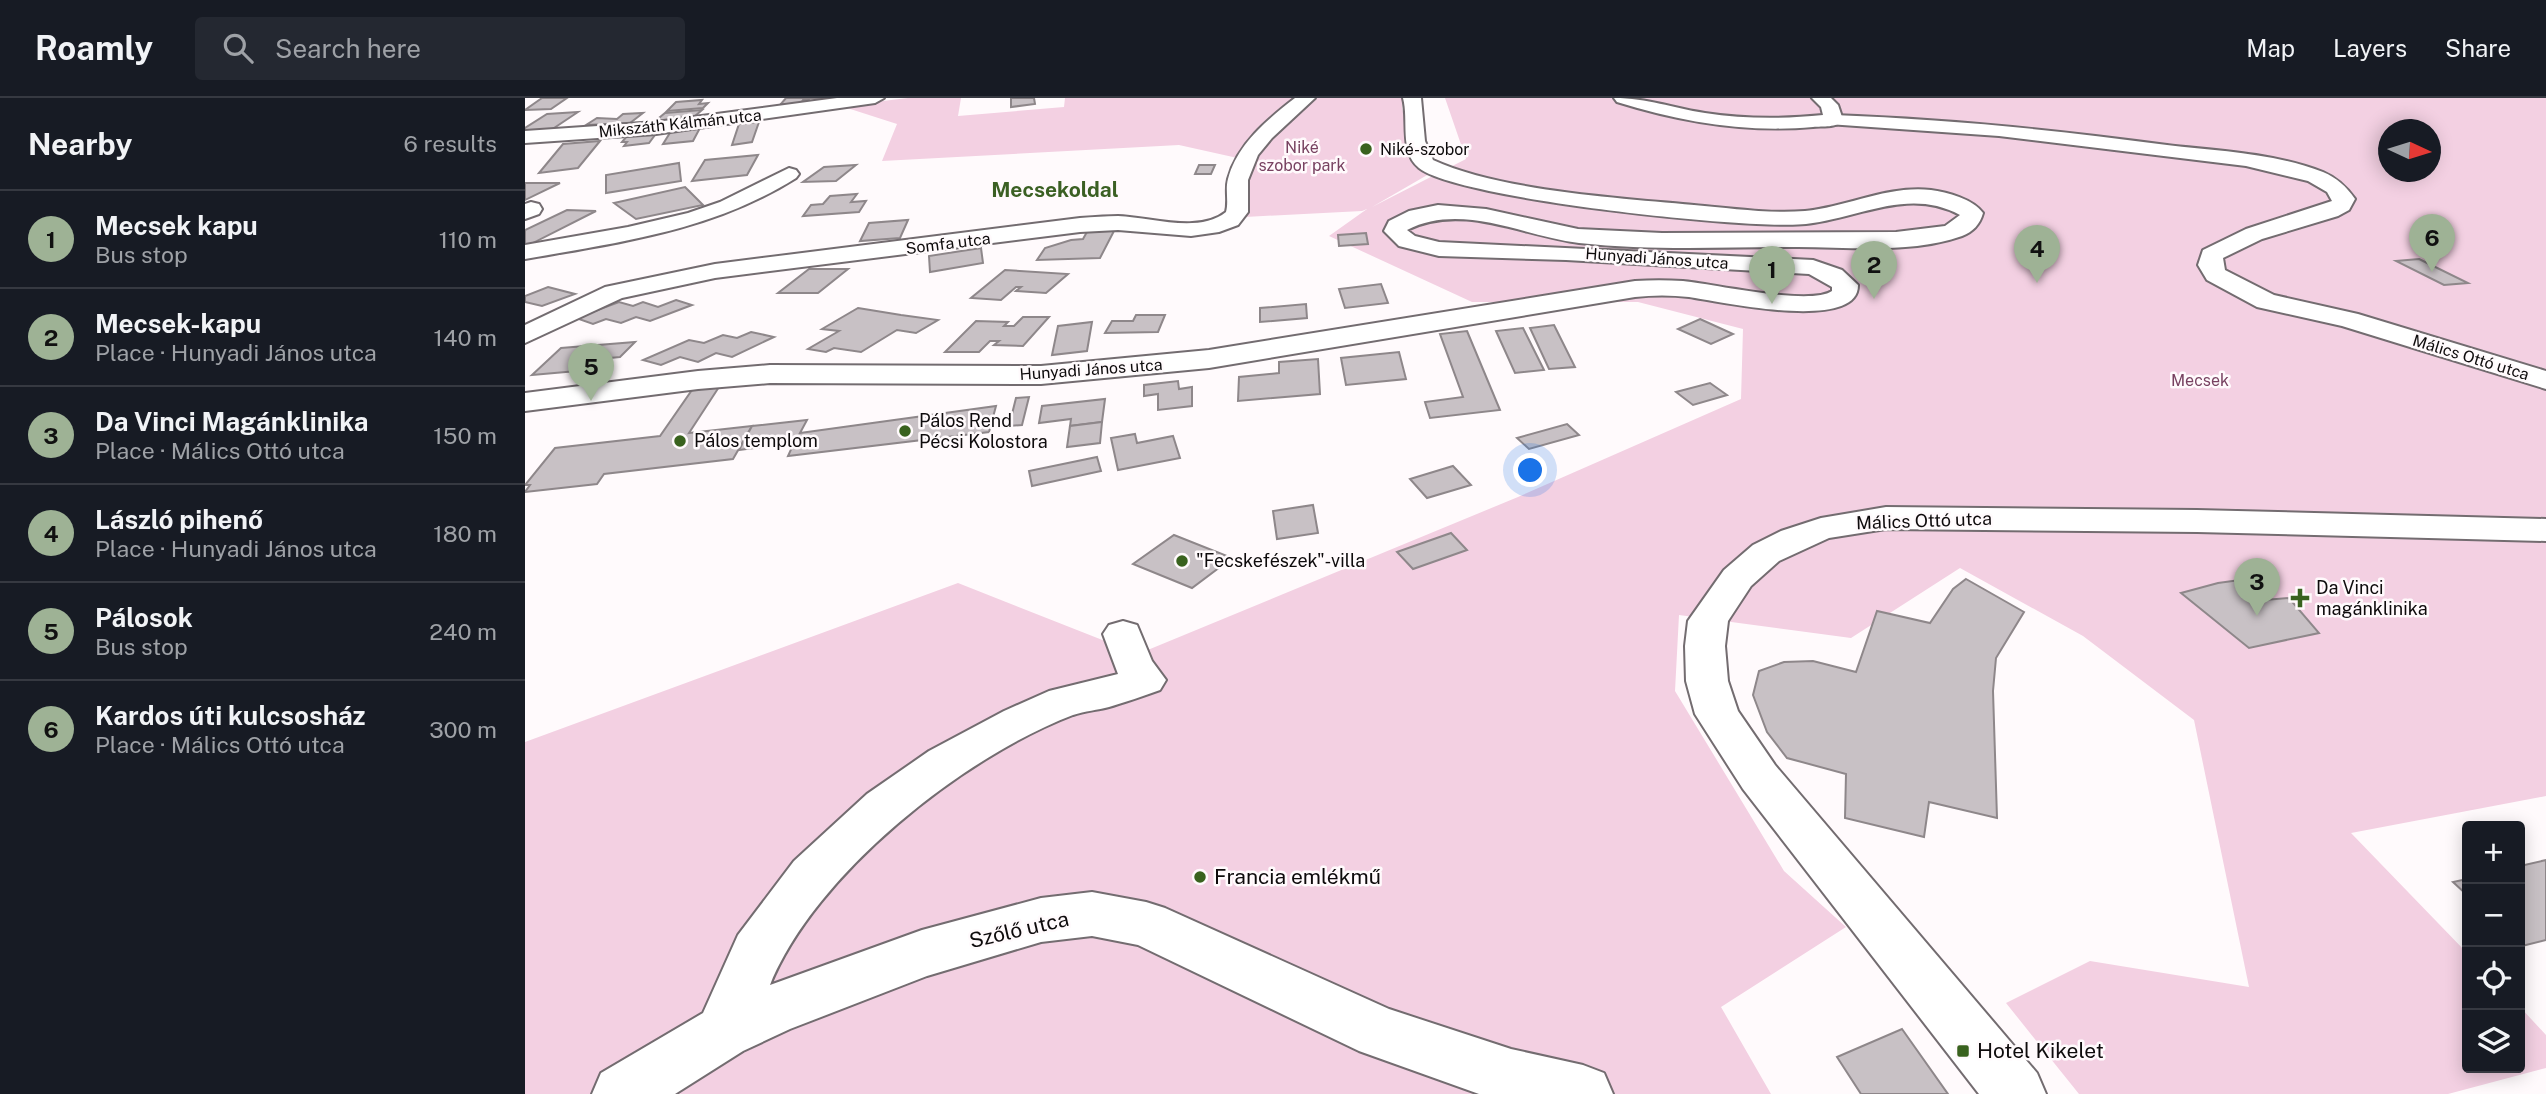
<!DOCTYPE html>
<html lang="en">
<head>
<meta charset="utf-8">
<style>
	:root { --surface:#171b24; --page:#242831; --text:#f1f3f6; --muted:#9ea1a6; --line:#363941; --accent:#9eb295 }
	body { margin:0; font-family:"Public Sans",sans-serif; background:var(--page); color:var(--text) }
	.controls { position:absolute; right:21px; bottom:21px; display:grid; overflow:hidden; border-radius:7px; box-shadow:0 4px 18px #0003 }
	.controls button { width:63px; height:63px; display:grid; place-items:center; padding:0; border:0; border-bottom:2px solid var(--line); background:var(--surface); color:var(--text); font:35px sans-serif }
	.compass { position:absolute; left:1853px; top:21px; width:63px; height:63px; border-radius:50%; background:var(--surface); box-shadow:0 4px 18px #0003; rotate:94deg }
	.you { position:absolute; left:1006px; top:373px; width:24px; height:24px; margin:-18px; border:5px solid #fff; border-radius:50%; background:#1a73e8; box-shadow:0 0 0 10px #1a73e833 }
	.badge { display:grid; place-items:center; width:46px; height:46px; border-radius:50%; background:var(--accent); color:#111; font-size:23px; font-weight:700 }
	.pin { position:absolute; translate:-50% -58px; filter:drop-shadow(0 2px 4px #0008) }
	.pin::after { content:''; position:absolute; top:37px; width:24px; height:21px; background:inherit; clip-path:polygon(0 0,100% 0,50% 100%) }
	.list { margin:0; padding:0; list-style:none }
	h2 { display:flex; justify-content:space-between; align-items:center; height:91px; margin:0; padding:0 28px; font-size:30px }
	h2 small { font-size:23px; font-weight:400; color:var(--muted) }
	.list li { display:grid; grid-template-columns:46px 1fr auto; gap:21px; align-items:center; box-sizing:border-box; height:98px; padding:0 28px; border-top:2px solid var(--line) }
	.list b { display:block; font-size:26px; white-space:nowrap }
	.list p { margin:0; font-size:23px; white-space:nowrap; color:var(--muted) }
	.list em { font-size:23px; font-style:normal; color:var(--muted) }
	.icon { flex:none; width:38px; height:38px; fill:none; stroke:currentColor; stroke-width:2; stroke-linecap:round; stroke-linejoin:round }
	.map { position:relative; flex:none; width:2021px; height:996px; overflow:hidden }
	header { display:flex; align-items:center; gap:42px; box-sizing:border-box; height:98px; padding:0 35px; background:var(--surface); border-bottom:2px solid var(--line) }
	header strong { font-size:33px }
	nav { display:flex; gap:38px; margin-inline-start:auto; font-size:24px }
	.search { width:490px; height:63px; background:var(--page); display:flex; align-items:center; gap:18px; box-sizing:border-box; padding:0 24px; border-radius:7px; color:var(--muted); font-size:26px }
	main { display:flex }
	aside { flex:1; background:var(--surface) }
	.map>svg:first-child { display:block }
</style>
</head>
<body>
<header>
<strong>Roamly</strong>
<div class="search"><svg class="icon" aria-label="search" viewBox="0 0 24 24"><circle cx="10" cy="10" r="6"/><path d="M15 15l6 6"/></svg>Search here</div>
<nav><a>Map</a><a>Layers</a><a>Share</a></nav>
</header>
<main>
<aside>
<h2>Nearby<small>6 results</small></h2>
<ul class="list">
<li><span class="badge">1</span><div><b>Mecsek kapu</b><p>Bus stop</p></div><em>110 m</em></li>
<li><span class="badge">2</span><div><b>Mecsek-kapu</b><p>Place · Hunyadi János utca</p></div><em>140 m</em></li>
<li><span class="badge">3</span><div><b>Da Vinci Magánklinika</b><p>Place · Málics Ottó utca</p></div><em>150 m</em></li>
<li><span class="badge">4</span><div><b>László pihenő</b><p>Place · Hunyadi János utca</p></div><em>180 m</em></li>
<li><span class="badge">5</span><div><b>Pálosok</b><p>Bus stop</p></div><em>240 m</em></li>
<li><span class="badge">6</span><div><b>Kardos úti kulcsosház</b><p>Place · Málics Ottó utca</p></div><em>300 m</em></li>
</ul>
</aside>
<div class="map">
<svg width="2021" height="996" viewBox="0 0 2021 996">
	<rect width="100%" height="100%" fill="#fffafc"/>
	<path fill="#f3d0e2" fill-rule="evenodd" d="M383 0H436L433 18 539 9 540 0H877V10L891 68 904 76 847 109 941 61 920 0H2021V698L1826 735 1942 855V970H1995V909L2021 937V970L1923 996H1554L1481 905 1565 863 1724 889 1669 622 1558 538 1435 470 1326 540 1154 517 1150 593 1259 773 1321 829 1196 909 1246 996H0V644L433 485 613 556 993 399 1216 301 1218 231 1113 204H947L804 138 842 111 837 113 720 119 717 61 654 47 357 63 372 26 316 8ZM1864 32H1906V74H1864Z"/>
	<g fill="#c8c1c5" stroke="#8e878a" stroke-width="2">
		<path d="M17 0H42L26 11 0 12Z"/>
		<path d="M261 0H298L294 4 280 5 283 2H278L276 5 255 7Z"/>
		<path d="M486 0H509L510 6 486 9Z"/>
		<path d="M177 2 174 6 183 5 178 10 142 13 151 4Z"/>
		<path d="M177 12 170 18 158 19 154 22 129 24 140 15Z"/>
		<path d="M53 14 26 32 0 33V30L22 16Z"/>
		<path d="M118 15 105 25 61 27 72 20 92 21 98 16Z"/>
		<path d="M234 24 227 44 207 47 214 26Z"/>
		<path d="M176 28 168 43 138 46 148 30Z"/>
		<path d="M133 33 124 45 99 48 102 44H97L102 38Z"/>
		<path d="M75 43 53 70 14 75 38 46Z"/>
		<path d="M233 57 222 77 167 83 180 62Z"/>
		<path d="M154 65 156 83 81 95V77Z"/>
		<path d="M331 67 311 83 278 84 299 69Z"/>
		<path d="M674 67H690L686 76H670Z"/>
		<path d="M0 85H35L0 102Z"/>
		<path d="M160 89 178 107 111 121 89 105Z"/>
		<path d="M332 96 326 104 341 103 334 114 278 118 286 107 298 106 305 98Z"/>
		<path d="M42 112 71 113 0 149V132Z"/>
		<path d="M383 122 375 140 335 143 344 125Z"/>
		<path d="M590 131 575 160 512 162 520 150 546 142 558 141 563 132Z"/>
		<path d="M841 135 843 146 814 148 813 137Z"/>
		<path d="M456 150 458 165 405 174 404 158Z"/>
		<path d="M1894 161 1943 185 1919 187 1871 163Z"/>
		<path d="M284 171H323L293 195H253Z"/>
		<path d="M480 172 543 176 521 195 491 193 496 189H491L476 202 446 200Z"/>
		<path d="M856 186 863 205 820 210 814 191Z"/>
		<path d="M23 189 50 196 17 208 0 204V198Z"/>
		<path d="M151 202 167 207 125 223 111 219 96 225 81 221 68 226 51 220 94 204 108 208 118 204 133 209Z"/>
		<path d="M781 206 782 220 735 224V210Z"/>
		<path d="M333 210 376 217 413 222 391 235 372 232 336 254 309 250 301 254 283 251 314 233 297 231Z"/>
		<path d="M611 217H640L633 234 580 235 587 223H608Z"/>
		<path d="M498 219H524L498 248 469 247 474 243H465L454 254H420L451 223 483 224 479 228H489Z"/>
		<path d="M1175 221 1208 236 1186 246 1153 231Z"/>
		<path d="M567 224 562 253 527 257 533 228Z"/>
		<path d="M1029 227 1050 269 1024 271 1005 230Z"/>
		<path d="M998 230 1019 272 990 275 971 233Z"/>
		<path d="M942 233 975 312 905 320 900 304 938 299 915 236Z"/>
		<path d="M226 234 249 239 207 259 191 255 173 264 155 259 136 267 118 262 164 242 179 245 198 237 212 240Z"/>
		<path d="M110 244 95 259 74 261 63 272 7 277 36 250Z"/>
		<path d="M874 254 881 281 821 287 816 260Z"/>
		<path d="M793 261 795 296 713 303 714 279 754 275V264Z"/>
		<path d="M653 283 654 291 667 289V308L633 312V296L619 298V287Z"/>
		<path d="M1185 285 1202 297 1168 307 1151 294Z"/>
		<path d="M194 289 164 335 227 328 208 361 79 376 72 386 0 394 5 387H0L30 350 135 338 167 292Z"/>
		<path d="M504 299 497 327 484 328 491 300Z"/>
		<path d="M580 301 577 324 545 328 546 321 514 325 517 308Z"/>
		<path d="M471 308 464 334 263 358 269 345 214 352 227 328 282 322 275 335Z"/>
		<path d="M577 324 575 345 542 349 545 328Z"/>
		<path d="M1042 326 1054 337 1004 351 992 340Z"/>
		<path d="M610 336 612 345 648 338 655 360 593 372 586 340Z"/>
		<path d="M572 359 576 373 507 388 504 373Z"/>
		<path d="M928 368 946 387 902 400 885 381Z"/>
		<path d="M788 407 793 435 752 441 748 413Z"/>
		<path d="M926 435 942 452 888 471 872 454Z"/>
		<path d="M649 437 707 460 667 490 608 466Z"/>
		<path d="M1441 481 1499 514 1471 560 1468 593 1472 720 1404 704 1399 739 1320 720 1321 676 1262 660 1242 634 1228 597 1234 573 1259 564 1288 563 1331 574 1352 513 1405 525 1428 491Z"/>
		<path d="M1722 481 1740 502 1764 500 1794 535 1724 550 1656 495 1693 485Z"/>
		<path d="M2021 762V842L1997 848 1995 768Z"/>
		<path d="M1942 781V797L1928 784Z"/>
		<path d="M1377 931 1423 996H1336L1312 959Z"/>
	</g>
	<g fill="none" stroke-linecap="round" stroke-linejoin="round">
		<defs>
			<g id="street">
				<path d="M312 0H359L350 5 131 36 0 45V33L131 24Z"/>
				<path d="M770 0H790L747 40 733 57 723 82V114L713 127 694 134 666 138 593 132 555 134 190 180 97 200 0 245V227L80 189 190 166 555 120C568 119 581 118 593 118 625 119 674 136 701 114 704 103 700 92 703 81 712 46 743 21 770 0Z"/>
				<path d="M1309 17C1421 21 1531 32 1642 47 1693 53 1749 55 1798 74 1812 80 1821 88 1830 101L1824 112 1813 118 1737 141 1698 160 1700 172 1749 197 1833 216 2021 273V291L1817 228 1732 209 1682 182 1673 167 1678 152 1721 131 1807 103 1802 94 1783 83 1721 68 1474 38 1303 26 1300 22 1303 18Z"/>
				<path d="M264 70 271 72 274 76 271 80C187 133 96 144 0 161V147L103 129 163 115 195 104Z"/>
				<path d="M6 104 14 106 17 111 14 116 0 121V106Z"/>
				<path d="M1361 409 1672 412 2021 421V443L1672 434 1361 431 1304 440 1254 463 1226 488 1203 523 1200 548 1203 583 1213 613 1250 667 1512 975 1521 996H1454L1218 691 1170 616 1161 583 1160 548 1163 523 1199 472 1228 447 1256 433 1296 420Z"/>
				<path d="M598 523 612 527 627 563 641 582 635 592C618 598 601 604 584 609 573 612 560 613 548 617 438 659 290 776 245 887L397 832 516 800 567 794 621 804 640 810 864 911 986 951 1058 967 1079 975 1088 996H954L834 953 613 847 567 838 516 844 402 878 265 931 218 953 150 996H67L76 975 178 915 213 837 269 763 342 696 404 653 479 613 524 593 593 576 578 536 584 527Z"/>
			</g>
			<g id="secondary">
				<path d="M878 0H896L900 43 908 62C976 93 1093 100 1169 107 1205 110 1244 116 1280 113 1322 109 1363 87 1406 92 1422 94 1448 101 1458 115 1455 126 1448 134 1437 138 1386 156 1326 149 1273 149 1200 149 1126 153 1054 145 998 138 937 104 882 132L890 138 914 144 1288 162 1317 172 1333 187C1334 235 1192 203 1164 199 1146 197 1128 197 1110 199L684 270 516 286 245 285 173 291 0 313V295L173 273 245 267 516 268 684 252 1110 183C1126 182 1142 182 1158 183 1189 186 1285 208 1307 193V189L1284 176 1041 162 914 158 874 148 859 133 864 123 884 113 913 107 961 111 1053 131 1137 135 1371 134 1420 128 1435 117C1384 89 1334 120 1281 126 1226 132 932 101 894 70 874 54 884 22 878 0Z"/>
				<path d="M1089 0C1123 0 1147 10 1180 15 1219 21 1259 21 1298 17L1296 9 1287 0H1306L1313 7 1318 22C1312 30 1298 28 1288 29 1220 35 1156 24 1092 4Z"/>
			</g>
		</defs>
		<use href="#street" stroke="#736c70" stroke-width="4"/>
		<use href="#secondary" stroke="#736c70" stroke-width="4"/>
		<use href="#street" fill="#fff" fill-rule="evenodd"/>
		<use href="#secondary" fill="#fff" fill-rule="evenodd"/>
	</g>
	<g fill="#39621e" stroke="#fffafc" stroke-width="2.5">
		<circle cx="841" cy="51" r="7"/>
		<circle cx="380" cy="333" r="7"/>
		<circle cx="155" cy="343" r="7"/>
		<circle cx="657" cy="463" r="7"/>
		<path d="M1771.5 489.5h7v7h7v7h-7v7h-7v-7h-7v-7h7z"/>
		<circle cx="675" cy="779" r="7"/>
		<rect x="1431" y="946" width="14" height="14" rx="3.5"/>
	</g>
	<g text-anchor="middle" stroke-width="5" stroke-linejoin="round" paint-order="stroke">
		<g font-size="16" fill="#0e0b0c" stroke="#fffafc">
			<text transform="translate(155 25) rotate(-6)" y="6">Mikszáth Kálmán utca</text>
			<text transform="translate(423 145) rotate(-7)" y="6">Somfa utca</text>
			<text transform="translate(1132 160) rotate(4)" y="6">Hunyadi János utca</text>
			<text transform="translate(1946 259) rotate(17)" y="6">Málics Ottó utca</text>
			<text transform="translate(566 271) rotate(-4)" y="6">Hunyadi János utca</text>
		</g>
		<g font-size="16" fill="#784261" stroke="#fffafc">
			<text x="777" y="55">Niké<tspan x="777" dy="18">szobor park</tspan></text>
			<text x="1675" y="288">Mecsek</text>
		</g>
		<g font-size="16" fill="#0e0b0c" stroke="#fffafc" text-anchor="start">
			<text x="855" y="57">Niké-szobor</text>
		</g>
		<g font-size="18" fill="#0e0b0c" stroke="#fffafc" text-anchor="start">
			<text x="394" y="329">Pálos Rend<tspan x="394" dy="21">Pécsi Kolostora</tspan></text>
			<text x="169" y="349">Pálos templom</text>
			<text x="671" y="469">"Fecskefészek"-villa</text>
			<text x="1791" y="496">Da Vinci<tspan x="1791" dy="21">magánklinika</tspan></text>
		</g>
		<g font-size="18" fill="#0e0b0c" stroke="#fffafc">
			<text transform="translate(1399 423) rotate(-2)" y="6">Málics Ottó utca</text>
		</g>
		<g font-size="21" font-weight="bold" fill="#3b6023" stroke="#fffafc">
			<text x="530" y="99">Mecsekoldal</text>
		</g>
		<g font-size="21" fill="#0e0b0c" stroke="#fffafc" text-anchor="start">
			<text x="689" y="786">Francia emlékmű</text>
			<text x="1452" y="960">Hotel Kikelet</text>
		</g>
		<g font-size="21" fill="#0e0b0c" stroke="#fffafc">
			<text transform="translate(494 832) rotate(-13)" y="7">Szőlő utca</text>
		</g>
	</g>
</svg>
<div class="controls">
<button>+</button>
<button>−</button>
<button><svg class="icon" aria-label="locate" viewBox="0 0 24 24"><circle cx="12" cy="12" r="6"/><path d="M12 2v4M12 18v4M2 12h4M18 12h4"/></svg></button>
<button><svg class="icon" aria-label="layers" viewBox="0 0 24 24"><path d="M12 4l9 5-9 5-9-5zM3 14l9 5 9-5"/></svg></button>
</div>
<svg class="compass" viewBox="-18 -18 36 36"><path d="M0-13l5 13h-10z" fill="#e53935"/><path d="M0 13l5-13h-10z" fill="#9ea1a6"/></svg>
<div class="you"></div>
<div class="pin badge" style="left:1247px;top:206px">1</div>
<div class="pin badge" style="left:1349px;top:201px">2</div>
<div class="pin badge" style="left:1732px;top:518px">3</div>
<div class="pin badge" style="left:1512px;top:185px">4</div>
<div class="pin badge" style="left:66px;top:303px">5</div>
<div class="pin badge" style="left:1907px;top:174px">6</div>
</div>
</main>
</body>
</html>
